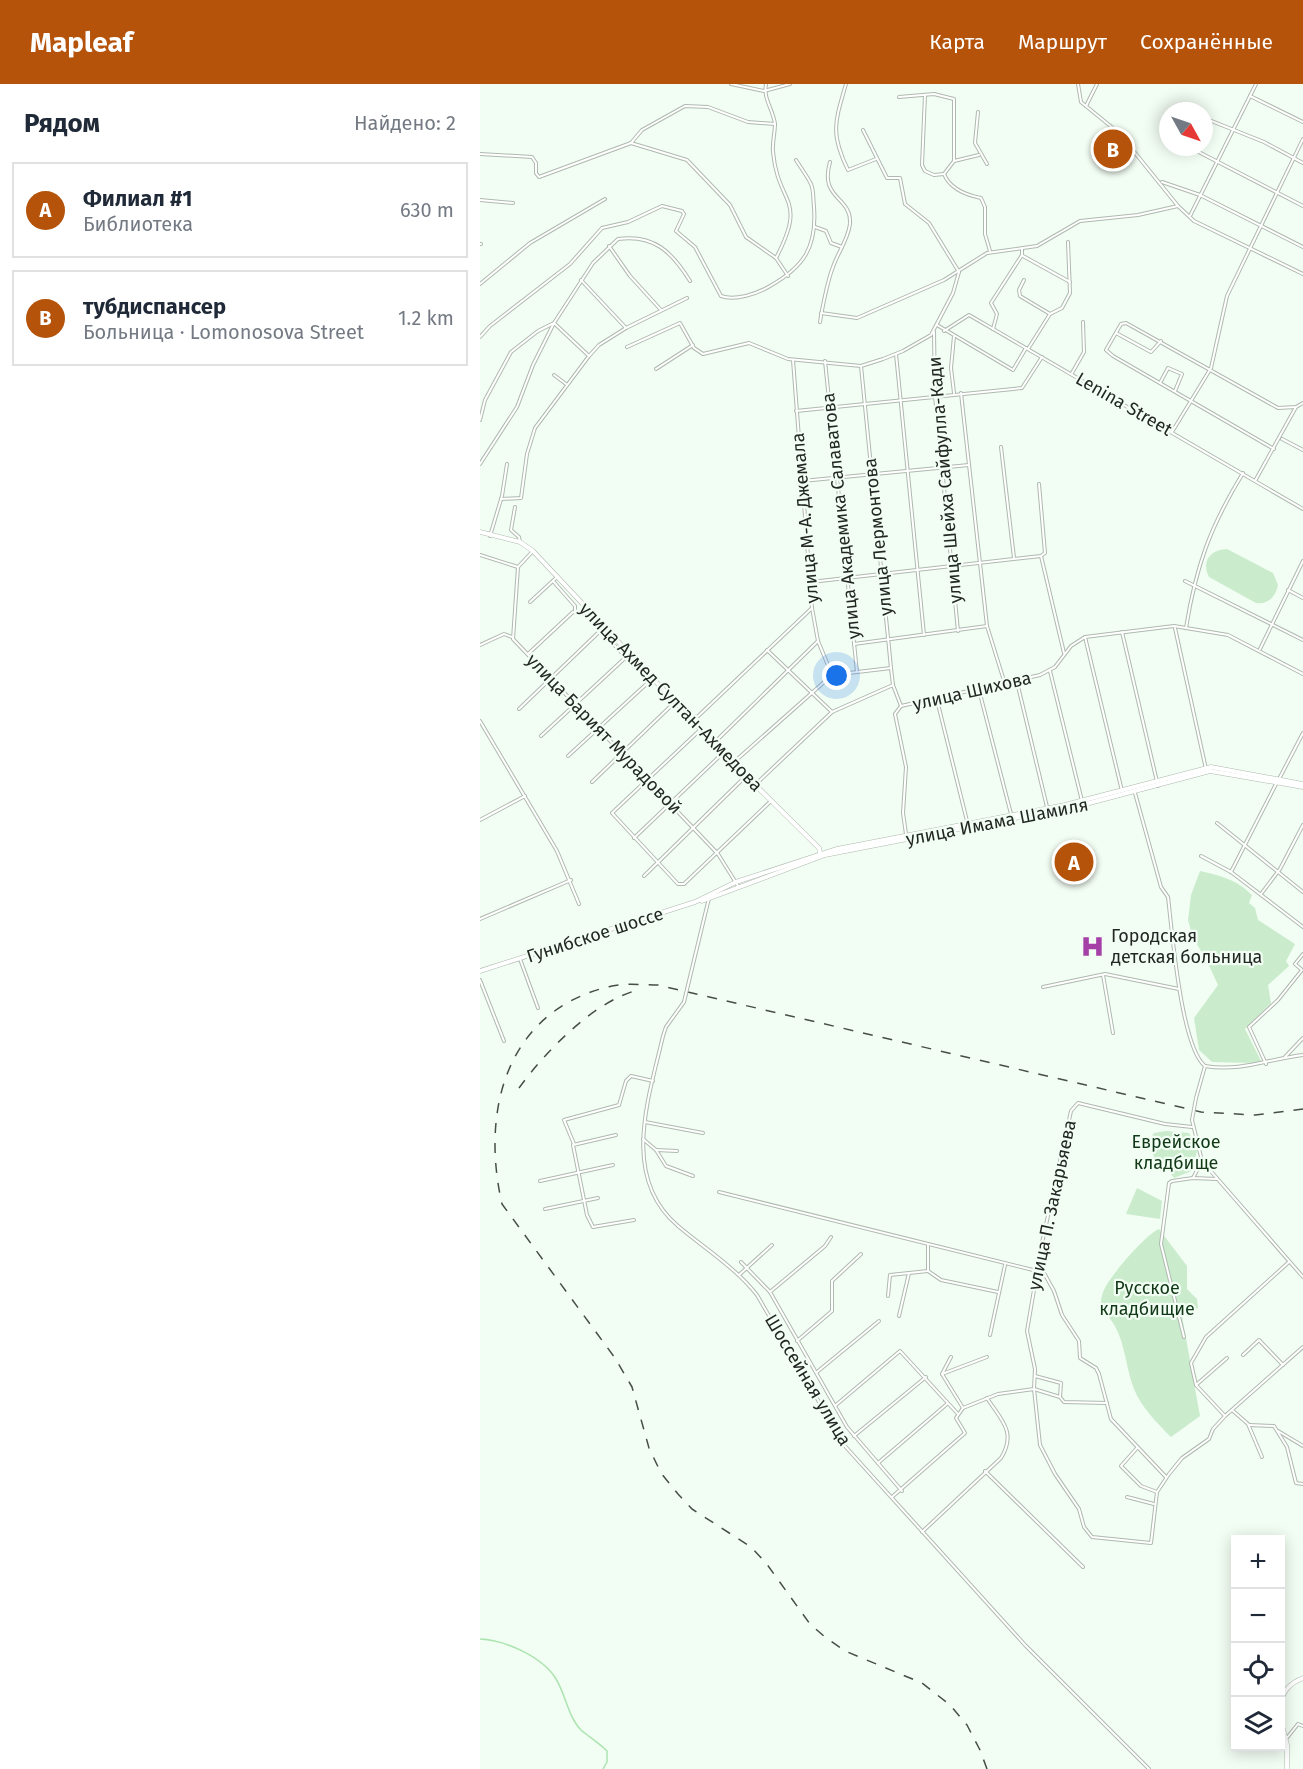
<!DOCTYPE html>
<html lang="ru">
<head>
<meta charset="utf-8">
<style>
	:root { --surface:#fff; --page:#f6f6f7; --text:#1f2937; --muted:#747a83; --line:#e0e1e3; --accent:#b45309 }
	body { margin:0; font-family:"Fira Sans",sans-serif; background:var(--page); color:var(--text) }
	.controls { position:absolute; right:18px; bottom:18px; display:grid; overflow:hidden; border-radius:0px; box-shadow:0 3px 15px #0003 }
	.controls button { width:54px; height:54px; display:grid; place-items:center; padding:0; border:0; border-bottom:2px solid var(--line); background:var(--surface); color:var(--text); font:30px sans-serif }
	.compass { position:absolute; left:679px; top:18px; width:54px; height:54px; border-radius:50%; background:var(--surface); box-shadow:0 3px 15px #0003; rotate:130deg }
	.you { position:absolute; left:357px; top:592px; width:21px; height:21px; margin:-15px; border:4px solid #fff; border-radius:50%; background:#1a73e8; box-shadow:0 0 0 9px #1a73e833 }
	.badge { display:grid; place-items:center; width:39px; height:39px; border-radius:50%; background:var(--accent); color:#fff; font-size:20px; font-weight:700 }
	.pin { position:absolute; translate:-50% -50%; border:3px solid #fff; box-shadow:0 2px 6px #0006 }
	.list { margin:0; padding:0; list-style:none }
	h2 { display:flex; justify-content:space-between; align-items:center; height:78px; margin:0; padding:0 24px; font-size:26px }
	h2 small { font-size:20px; font-weight:400; color:var(--muted) }
	.list li { display:grid; grid-template-columns:39px 1fr auto; gap:18px; align-items:center; box-sizing:border-box; height:96px; margin:0 12px 12px; padding:0 12px; border:2px solid var(--line); border-radius:0px }
	.list b { display:block; font-size:22px; white-space:nowrap }
	.list p { margin:0; font-size:20px; white-space:nowrap; color:var(--muted) }
	.list em { font-size:20px; font-style:normal; color:var(--muted) }
	.icon { flex:none; width:33px; height:33px; fill:none; stroke:currentColor; stroke-width:2; stroke-linecap:round; stroke-linejoin:round }
	.map { position:relative; flex:none; width:823px; height:1685px; overflow:hidden }
	header { display:flex; align-items:center; gap:36px; box-sizing:border-box; height:84px; padding:0 30px; background:var(--accent); color:#fff }
	header strong { font-size:28px }
	nav { display:flex; gap:33px; margin-inline-start:auto; font-size:21px }
	main { display:flex }
	aside { flex:1; background:var(--surface) }
	.map>svg:first-child { display:block }
</style>
</head>
<body>
<header>
<strong>Mapleaf</strong>
<nav><a>Карта</a><a>Маршрут</a><a>Сохранённые</a></nav>
</header>
<main>
<aside>
<h2>Рядом<small>Найдено: 2</small></h2>
<ul class="list">
<li><span class="badge">A</span><div><b>Филиал #1</b><p>Библиотека</p></div><em>630 m</em></li>
<li><span class="badge">B</span><div><b>тубдиспансер</b><p>Больница · Lomonosova Street</p></div><em>1.2 km</em></li>
</ul>
</aside>
<div class="map">
<svg width="823" height="1685" viewBox="0 0 823 1685">
	<rect width="100%" height="100%" fill="#f2fdf3"/>
	<g fill="#caeccc">
		<path d="M747 465 793 489 798 501C796 512 788 521 776 519L729 493C721 477 730 466 747 465Z"/>
		<path d="M720 787C741 792 756 795 772 811L769 819 775 824 778 836 815 860 806 877 809 882 788 901 791 919 765 945 781 977 776 979 732 978 719 966 714 934 738 901 726 875 713 854 708 836 711 811Z"/>
		<path d="M686 1047 709 1049 717 1067 712 1087 694 1094 688 1086 676 1082 670 1055 674 1049Z"/>
		<path d="M657 1104 682 1117 680 1135 646 1130Z"/>
		<path d="M679 1145 707 1182V1205L717 1215 718 1224 702 1232 720 1332 691 1353C676 1338 662 1324 654 1305 643 1276 646 1245 620 1225 621 1219 621 1212 624 1206 630 1192 665 1151 679 1145Z"/>
	</g>
	<g fill="none" stroke-linecap="round" stroke-linejoin="round">
		<path stroke="#ace4b0" stroke-width="1.5" d="M0 1555C25 1556 63 1573 76 1595 86 1611 88 1633 101 1646 109 1653 119 1659 127 1667V1678L123 1685"/>
		<defs>
			<g id="minor">
				<path d="M251 0 284 7 310 0"/>
				<path d="M286 0C283 15 293 25 295 40 295 49 292 59 293 68 298 122 328 113 296 174L308 192"/>
				<path d="M366 0C355 38 350 49 368 86L396 75"/>
				<path d="M598 0 601 18 639 49 698 122 714 137 823 190"/>
				<path d="M445 11 442 81 445 87 454 91 464 90"/>
				<path d="M770 12 823 38"/>
				<path d="M419 13 454 10 474 15V77"/>
				<path d="M606 22 617 0"/>
				<path d="M498 28 495 59 507 80"/>
				<path d="M724 34 784 58 823 79"/>
				<path d="M383 46 407 94H420L425 120 449 139 479 188"/>
				<path d="M151 59 162 46 205 22 228 23 268 38 295 40"/>
				<path d="M709 63 823 122"/>
				<path d="M0 70 52 73 56 79V89L59 93 151 59 207 76 250 121 266 153 296 174"/>
				<path d="M464 90C470 105 486 111 501 114L505 123V150L510 167"/>
				<path d="M464 90 474 77 499 71"/>
				<path d="M682 98 720 111 823 163"/>
				<path d="M0 116 33 119"/>
				<path d="M710 132 776 0"/>
				<path d="M335 143 346 147 351 159 362 163"/>
				<path d="M0 160H1"/>
				<path d="M129 162 150 192 181 226"/>
				<path d="M543 172 590 198"/>
				<path d="M101 196 146 244"/>
				<path d="M544 196 539 206 540 212 570 230"/>
				<path d="M0 200 50 159 125 115"/>
				<path d="M341 229 377 234 464 196 507 169 557 162 600 137 658 131 698 122"/>
				<path d="M340 238C342 225 348 195 353 183 358 168 368 156 370 140 372 112 339 116 350 78"/>
				<path d="M457 241 533 286 546 264"/>
				<path d="M513 245 517 230 511 219 542 171V165"/>
				<path d="M464 247 489 231 823 425"/>
				<path d="M454 248 455 312 478 547"/>
				<path d="M636 249 671 268 681 257"/>
				<path d="M474 252 471 284 474 309"/>
				<path d="M0 253 10 242 90 180 122 144 148 138 182 122 202 127 204 130 196 147 215 163 241 212C255 217 277 210 290 202 324 183 337 163 334 123 333 116 334 107 331 100 327 92 321 84 316 76"/>
				<path d="M147 263 200 239 214 264 223 270 269 259 308 275 381 282 403 275 423 267 451 251 473 209 479 188"/>
				<path d="M548 265 570 230 582 224 590 209 588 158"/>
				<path d="M416 270 444 551"/>
				<path d="M313 276 332 524 338 557 352 591"/>
				<path d="M345 277 377 588"/>
				<path d="M381 282 411 584 413 601 421 622"/>
				<path d="M176 285 213 261"/>
				<path d="M592 289 604 268 603 238"/>
				<path d="M74 291 86 300"/>
				<path d="M680 299 688 284 702 290 695 307"/>
				<path d="M481 309 507 542 525 600"/>
				<path d="M316 327 542 304 562 273"/>
				<path d="M0 336 5 316 31 268 58 247 74 239 113 179 138 155C174 150 192 168 210 197"/>
				<path d="M692 348 731 284 747 212 823 55"/>
				<path d="M802 355 823 366"/>
				<path d="M521 363 534 474"/>
				<path d="M794 365 633 272 626 266 641 240 646 239 798 324 816 323 823 319"/>
				<path d="M0 380 37 323 53 281 74 239 109 272"/>
				<path d="M322 397 489 381"/>
				<path d="M775 397 816 323"/>
				<path d="M559 400 565 469 561 472 584 569"/>
				<path d="M21 415 41 414 47 370 55 344 109 272 119 261 146 244 207 214"/>
				<path d="M35 423 31 446 39 453 40 458"/>
				<path d="M10 452 22 412 27 380"/>
				<path d="M0 471 38 483 53 467"/>
				<path d="M38 483 33 555 238 770 258 802"/>
				<path d="M73 497 95 522V527"/>
				<path d="M705 497 823 556"/>
				<path d="M331 498 561 472"/>
				<path d="M808 506 823 514"/>
				<path d="M50 518 76 494"/>
				<path d="M105 530 168 597"/>
				<path d="M695 544 726 685"/>
				<path d="M706 544C716 482 730 443 763 389"/>
				<path d="M642 548 678 702"/>
				<path d="M605 553 642 707"/>
				<path d="M374 560 507 542"/>
				<path d="M0 561 24 550 32 553"/>
				<path d="M780 565 823 477"/>
				<path d="M287 566 352 628"/>
				<path d="M48 570 93 528 106 530"/>
				<path d="M570 587 602 717"/>
				<path d="M537 598 567 723"/>
				<path d="M499 606 531 730"/>
				<path d="M457 616 488 741"/>
				<path d="M421 622 560 591 575 583 591 562 605 553 694 542 748 551 823 590"/>
				<path d="M421 622 415 630 426 683 423 729 426 750"/>
				<path d="M39 625 120 547"/>
				<path d="M0 637 77 767 99 820"/>
				<path d="M213 637 332 524"/>
				<path d="M220 646 132 729 198 800H204L291 717"/>
				<path d="M61 652 145 574"/>
				<path d="M234 659 338 557"/>
				<path d="M88 672 173 594"/>
				<path d="M253 679 352 591 411 584"/>
				<path d="M799 695 823 649"/>
				<path d="M112 698 195 618"/>
				<path d="M276 700 352 628 413 601"/>
				<path d="M655 709 681 803 688 813C692 846 701 963 725 982"/>
				<path d="M0 736 45 712"/>
				<path d="M737 739 823 808"/>
				<path d="M154 754 243 669"/>
				<path d="M721 772 751 788 823 843"/>
				<path d="M751 788 796 700"/>
				<path d="M164 792 266 692"/>
				<path d="M781 810 800 785 823 741"/>
				<path d="M0 835 91 796"/>
				<path d="M40 875 58 924"/>
				<path d="M821 885 815 880 823 870"/>
				<path d="M623 891 633 949"/>
				<path d="M0 896 24 957"/>
				<path d="M209 897 229 814"/>
				<path d="M563 903 625 890 699 905"/>
				<path d="M204 918 186 943 183 952C169 1013 140 1093 198 1142 224 1164 255 1183 277 1211L364 1361 545 1561 669 1685"/>
				<path d="M805 973 823 954"/>
				<path d="M786 980 769 943 798 916 822 886"/>
				<path d="M725 982C761 988 788 975 823 971"/>
				<path d="M716 1014 725 982"/>
				<path d="M712 1036 722 1077 823 1193"/>
				<path d="M165 1038 223 1049"/>
				<path d="M136 1051 93 1061 107 1131 113 1143 154 1136"/>
				<path d="M163 1055 176 1066 186 1082 213 1092"/>
				<path d="M94 1060 84 1036 139 1021 146 997 151 992 173 997"/>
				<path d="M176 1066 197 1067"/>
				<path d="M713 1094 722 1077"/>
				<path d="M60 1097 133 1081"/>
				<path d="M239 1108 557 1187"/>
				<path d="M65 1125 118 1114"/>
				<path d="M261 1178 290 1208 367 1343 422 1407"/>
				<path d="M559 1180 574 1207 582 1231 599 1257 600 1274 616 1284 619 1290 631 1335 686 1393"/>
				<path d="M448 1187 461 1196 518 1208"/>
				<path d="M259 1191 292 1161"/>
				<path d="M290 1208 345 1162 351 1153"/>
				<path d="M408 1212 410 1191 448 1187V1160"/>
				<path d="M419 1232 429 1189"/>
				<path d="M510 1251 525 1181"/>
				<path d="M704 1253 681 1160 689 1099 692 1097 713 1094 737 1095"/>
				<path d="M317 1257 352 1227V1197L381 1170"/>
				<path d="M763 1271 779 1256 803 1281"/>
				<path d="M471 1273 462 1290 483 1324 518 1310 554 1305 560 1361 575 1390 599 1425 604 1443 612 1453 671 1459 677 1408 689 1390 702 1374 729 1355 733 1345 745 1332 823 1263"/>
				<path d="M337 1288 399 1237"/>
				<path d="M462 1290 507 1273"/>
				<path d="M555 1292 581 1299 580 1313"/>
				<path d="M716 1301 747 1274"/>
				<path d="M627 1319 584 1318 580 1313 554 1305 555 1285 547 1247 562 1159 591 1027 598 1019 685 1040 712 1043"/>
				<path d="M356 1321 420 1267 478 1330"/>
				<path d="M752 1326 768 1340 782 1373"/>
				<path d="M745 1332 716 1301 711 1279 726 1253 809 1178"/>
				<path d="M769 1341 794 1342 807 1363 816 1399 823 1400"/>
				<path d="M798 1347 823 1362"/>
				<path d="M374 1352 446 1293"/>
				<path d="M657 1364 641 1382 661 1402 677 1408"/>
				<path d="M398 1379 467 1320"/>
				<path d="M505 1387 603 1483"/>
				<path d="M412 1413 485 1349 476 1334 483 1324"/>
				<path d="M647 1413 674 1420"/>
				<path d="M442 1448 521 1374C537 1348 521 1336 507 1314"/>
				<path d="M806 1655 818 1640 823 1642"/>
			</g>
			<g id="secondary">
				<path d="M0 448 40 458 53 467 243 669 339 764 340 769"/>
				<path d="M222 817 345 771 602 721 730 687 823 703"/>
				<path d="M0 887 215 818 256 798 357 765 585 721 731 683 823 700"/>
				<path d="M800 1619C804 1606 810 1599 823 1594"/>
				<path d="M800 1633 807 1661V1685"/>
			</g>
		</defs>
		<use href="#minor" stroke="#afb9af" stroke-width="4"/>
		<use href="#secondary" stroke="#afb9af" stroke-width="5"/>
		<use href="#minor" stroke="#fff" stroke-width="2"/>
		<use href="#secondary" stroke="#fff" stroke-width="4"/>
		<g stroke="#474d48" stroke-width="1.5" stroke-dasharray="10 10" stroke-linecap="butt">
			<path d="M39 1004C65 968 114 917 158 906"/>
			<path d="M507 1685 500 1666 487 1641 470 1621 442 1599 365 1567 345 1553 330 1540 286 1479 271 1463 212 1425 198 1410 181 1389 169 1364 152 1303 135 1274 22 1120C0 1024 28 925 132 902 146 899 163 901 178 901L721 1028 775 1031 823 1025"/>
		</g>
		<defs>
			<g id="minor-bridge">
				<path d="M204 918 209 897"/>
				<path d="M712 1036 716 1014"/>
			</g>
		</defs>
		<use href="#minor-bridge" stroke="#afb9af" stroke-width="4" stroke-linecap="butt"/>
		<use href="#minor-bridge" stroke="#fff" stroke-width="2"/>
	</g>
	<defs>
		<symbol id="hospital-bare" viewBox="-9 -9 18 18"><path d="M-5-5h3v3.5h4V-5h3V5h-3V1.5h-4V5h-3Z" fill="#a440a6" stroke="#f2fdf3" stroke-width="2.5" paint-order="stroke"/></symbol>
	</defs>
	<g fill-rule="evenodd">
		<use href="#hospital-bare" x="596" y="846" width="33" height="33"/>
	</g>
	<g text-anchor="middle" stroke-width="4.5" stroke-linejoin="round" paint-order="stroke">
		<g font-size="18" fill="#232724" stroke="#f2fdf3">
			<text transform="translate(644 320) rotate(30)" y="6">Lenina Street</text>
			<text transform="translate(465 396) rotate(-95)" y="6">улица Шейха Сайфулла-Кади</text>
			<text transform="translate(361 432) rotate(-96)" y="6">улица Академика Салаватова</text>
			<text transform="translate(325 434) rotate(-95)" y="6">улица М-А. Джемала</text>
			<text transform="translate(398 453) rotate(-96)" y="6">улица Лермонтова</text>
			<text transform="translate(492 607) rotate(-13)" y="6">улица Шихова</text>
			<text transform="translate(191 613) rotate(46)" y="6">улица Ахмед Султан-Ахмедова</text>
			<text transform="translate(124 650) rotate(46)" y="6">улица Барият Мурадовой</text>
			<text transform="translate(517 738) rotate(-11)" y="6">улица Имама Шамиля</text>
			<text transform="translate(115 851) rotate(-18)" y="6">Гунибское шоссе</text>
			<text transform="translate(572 1121) rotate(-78)" y="6">улица П. Закарьяева</text>
			<text transform="translate(328 1296) rotate(59)" y="6">Шоссейная улица</text>
		</g>
		<g font-size="18" fill="#232724" stroke="#f2fdf3" text-anchor="start">
			<text x="631" y="858">Городская<tspan x="631" dy="21">детская больница</tspan></text>
		</g>
		<g font-size="18" fill="#113817" stroke="#f2fdf3">
			<text x="696" y="1064">Еврейское<tspan x="696" dy="21">кладбище</tspan></text>
			<text x="667" y="1210">Русское<tspan x="667" dy="21">кладбищие</tspan></text>
		</g>
	</g>
</svg>
<div class="controls">
<button>+</button>
<button>−</button>
<button><svg class="icon" aria-label="locate" viewBox="0 0 24 24"><circle cx="12" cy="12" r="6"/><path d="M12 2v4M12 18v4M2 12h4M18 12h4"/></svg></button>
<button><svg class="icon" aria-label="layers" viewBox="0 0 24 24"><path d="M12 4l9 5-9 5-9-5zM3 14l9 5 9-5"/></svg></button>
</div>
<svg class="compass" viewBox="-18 -18 36 36"><path d="M0-13l5 13h-10z" fill="#e53935"/><path d="M0 13l5-13h-10z" fill="#747a83"/></svg>
<div class="you"></div>
<div class="pin badge" style="left:594px;top:778px">A</div>
<div class="pin badge" style="left:633px;top:65px">B</div>
</div>
</main>
</body>
</html>
